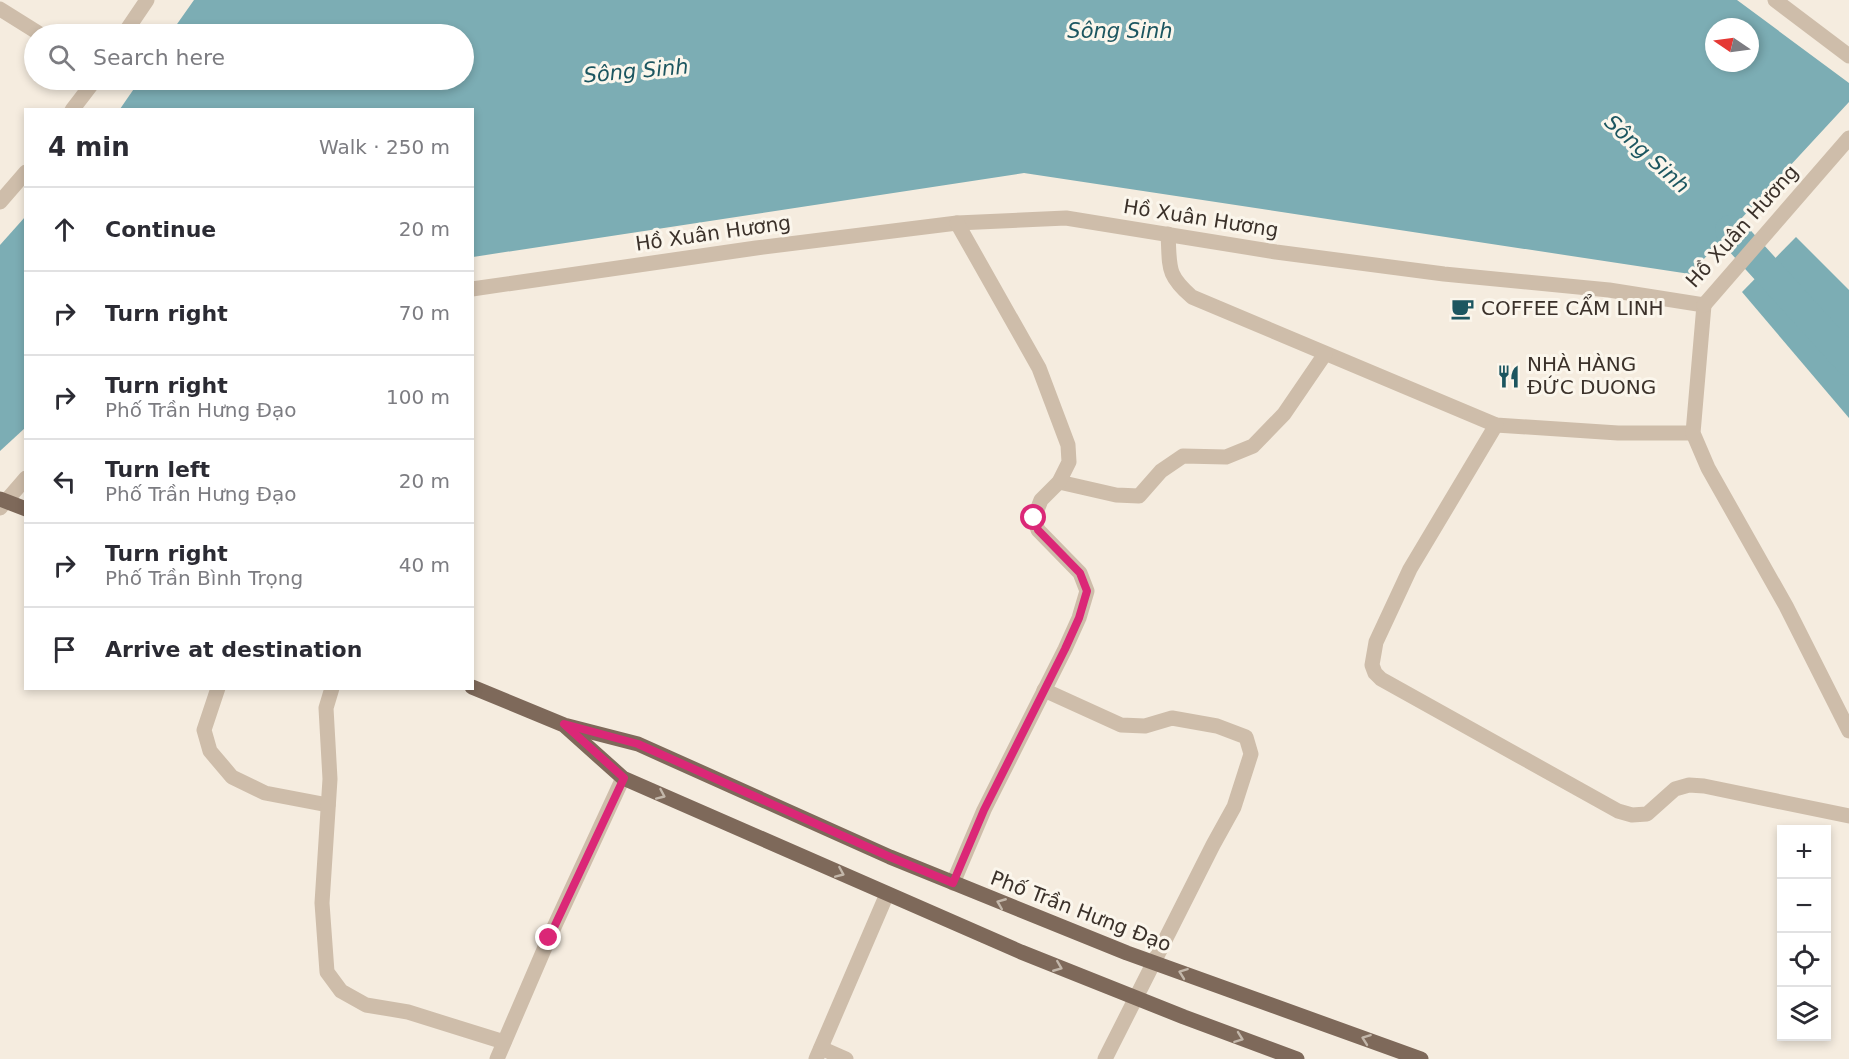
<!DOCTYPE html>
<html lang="en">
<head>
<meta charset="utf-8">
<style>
	:root { --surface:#fff; --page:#f2f2f3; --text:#2b2b33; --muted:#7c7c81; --line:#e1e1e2 }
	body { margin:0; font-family:"DejaVu Sans",sans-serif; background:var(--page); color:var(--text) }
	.controls { position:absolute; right:18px; bottom:18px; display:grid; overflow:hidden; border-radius:0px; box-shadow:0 3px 9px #0003 }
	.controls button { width:54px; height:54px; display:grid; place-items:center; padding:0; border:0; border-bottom:2px solid var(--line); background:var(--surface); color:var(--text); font:30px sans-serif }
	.compass { position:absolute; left:1705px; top:18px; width:54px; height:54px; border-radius:50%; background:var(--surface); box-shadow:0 3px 9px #0003; rotate:283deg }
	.stop { position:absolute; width:18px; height:18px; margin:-14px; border:4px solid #db2777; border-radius:50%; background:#fff }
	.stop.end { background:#db2777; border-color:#fff; box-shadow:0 2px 6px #0008 }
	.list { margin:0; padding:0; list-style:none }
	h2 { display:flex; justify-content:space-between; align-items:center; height:78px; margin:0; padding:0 24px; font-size:26px }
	h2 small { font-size:20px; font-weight:400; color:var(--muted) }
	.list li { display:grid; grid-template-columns:39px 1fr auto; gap:18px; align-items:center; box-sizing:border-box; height:84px; padding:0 24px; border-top:2px solid var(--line) }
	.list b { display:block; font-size:22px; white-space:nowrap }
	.list p { margin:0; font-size:20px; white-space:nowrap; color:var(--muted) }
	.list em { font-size:20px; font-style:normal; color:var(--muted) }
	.icon { flex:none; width:33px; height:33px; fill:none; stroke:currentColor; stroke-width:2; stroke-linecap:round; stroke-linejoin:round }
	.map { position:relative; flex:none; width:1849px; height:1059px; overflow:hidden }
	.search { position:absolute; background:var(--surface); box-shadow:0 3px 9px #0003; left:24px; top:24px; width:450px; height:66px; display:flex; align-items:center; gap:15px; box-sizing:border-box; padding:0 21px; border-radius:33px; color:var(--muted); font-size:22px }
	.panel { position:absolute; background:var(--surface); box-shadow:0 3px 9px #0003; left:24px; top:108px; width:450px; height:582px; border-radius:0px }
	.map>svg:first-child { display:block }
</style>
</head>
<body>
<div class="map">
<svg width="1849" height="1059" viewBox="0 0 1849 1059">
	<rect width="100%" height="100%" fill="#f5ecdf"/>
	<g fill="#7cadb4" fill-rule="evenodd">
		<path d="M194 0H1737L1849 83V102L1690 274 1024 173 473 257 472 110 120 109 140 80H464V34H170ZM1714 27H1750V63H1714Z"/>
		<path d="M25 217V428L0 451V245Z"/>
		<path d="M1796 237 1849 290V418L1742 292Z"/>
	</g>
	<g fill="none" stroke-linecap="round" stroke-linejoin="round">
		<path stroke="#7cadb4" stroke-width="30" d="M1730 230 1849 361"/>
		<g stroke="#cebdaa" stroke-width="15">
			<path d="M1775 0 1849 56"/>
			<path d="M0 9 40 34"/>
			<path d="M124 34 147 0"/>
			<path d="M72 110 95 80"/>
			<path d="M0 202 26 172"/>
			<path d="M1168 234C1170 268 1166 274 1192 297L1496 425 1618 433H1693"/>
			<path d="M472 289 756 248 957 223 1066 218 1276 252 1444 274 1609 290 1704 305"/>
			<path d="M1704 305 1693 433 1708 468 1786 606 1849 731"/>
			<path d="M1704 305 1849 138"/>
			<path d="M1496 425 1410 569 1376 642 1372 665 1375 673 1381 679 1618 811 1632 815 1647 814 1675 789 1689 785 1704 786 1849 816"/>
			<path d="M1059 482 1116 495 1139 496 1161 471 1183 456 1226 457 1253 446 1284 414 1325 354"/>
			<path d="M0 508 26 478"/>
			<path d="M218 688 204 730 210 751 232 777 265 793 328 805"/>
			<path d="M332 688 326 708 330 779 322 903 327 972 341 991 366 1005 408 1012 504 1042"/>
			<path d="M1044 690 1121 725 1145 726 1172 718 1217 726 1246 737 1251 754 1234 807 1213 845 1105 1059"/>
			<path d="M953 883 984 810 1065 649 1079 618 1087 591 1080 573 1038 530 1034 518 1041 500 1059 482 1069 462 1068 445 1039 368 957 223"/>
			<path d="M821 1048 846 1059"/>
			<path d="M497 1059 549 938 623 778"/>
			<path d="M816 1059 887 894"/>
		</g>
		<g stroke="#7e695a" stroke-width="15">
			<path d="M0 499 26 509"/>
			<path d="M472 687 564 725 638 744 890 857 1127 953 1421 1059"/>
			<path d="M566 727 623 778 1021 952 1184 1017 1297 1059"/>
		</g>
	</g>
	<defs><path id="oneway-chevron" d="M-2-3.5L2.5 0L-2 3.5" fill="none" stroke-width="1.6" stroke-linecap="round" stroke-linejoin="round" transform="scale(1.5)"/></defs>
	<g stroke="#c3b7aa">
		<use href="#oneway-chevron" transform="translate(661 795) rotate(24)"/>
		<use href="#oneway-chevron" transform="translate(840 873) rotate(23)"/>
		<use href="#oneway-chevron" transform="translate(1001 903) rotate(-158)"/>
		<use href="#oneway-chevron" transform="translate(1058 967) rotate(22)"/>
		<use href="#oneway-chevron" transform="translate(1183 973) rotate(-160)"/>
		<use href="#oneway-chevron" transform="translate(1239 1038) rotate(20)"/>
		<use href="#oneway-chevron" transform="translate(1366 1039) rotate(-160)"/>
	</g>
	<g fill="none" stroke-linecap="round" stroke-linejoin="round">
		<path stroke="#db2777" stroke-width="8" d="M549 938 624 778 564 724 638 744 890 857 953 883 984 810 1065 649 1079 618 1087 591 1080 573 1038 530 1034 518"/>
	</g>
	<defs>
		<symbol id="cafe-bare" viewBox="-9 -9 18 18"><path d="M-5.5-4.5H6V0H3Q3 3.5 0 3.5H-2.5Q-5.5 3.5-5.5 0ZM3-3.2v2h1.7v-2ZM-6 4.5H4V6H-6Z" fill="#1c5660" stroke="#fbf6ec" stroke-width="2.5" paint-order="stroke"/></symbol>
		<symbol id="restaurant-bare" viewBox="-9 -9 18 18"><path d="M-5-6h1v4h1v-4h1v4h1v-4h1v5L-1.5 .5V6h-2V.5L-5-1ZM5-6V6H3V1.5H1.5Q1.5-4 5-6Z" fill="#1c5660" stroke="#fbf6ec" stroke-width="2.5" paint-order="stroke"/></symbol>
	</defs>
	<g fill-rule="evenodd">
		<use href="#cafe-bare" x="1446" y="292" width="33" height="33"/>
		<use href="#restaurant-bare" x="1492" y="360" width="33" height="33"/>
	</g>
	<g text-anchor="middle" stroke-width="6" stroke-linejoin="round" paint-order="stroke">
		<g font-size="20" fill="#3b312a" stroke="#fbf6ec">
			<text transform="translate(1201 218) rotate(9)" y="7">Hồ Xuân Hương</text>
			<text transform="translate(1742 226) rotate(-48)" y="7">Hồ Xuân Hương</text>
			<text transform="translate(713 233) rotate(-8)" y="7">Hồ Xuân Hương</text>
			<text transform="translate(1081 911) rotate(21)" y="7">Phố Trần Hưng Đạo</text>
		</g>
		<g font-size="20" fill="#3b312a" stroke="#fbf6ec" text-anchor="start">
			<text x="1481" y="315">COFFEE CẨM LINH</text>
			<text x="1527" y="371">NHÀ HÀNG<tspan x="1527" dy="23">ĐỨC DUONG</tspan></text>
		</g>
		<g font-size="21" font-style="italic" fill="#1c5660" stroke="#fbf6ec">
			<text x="1120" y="38">Sông Sinh</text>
			<text transform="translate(636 71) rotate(-5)" y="7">Sông Sinh</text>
			<text transform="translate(1647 154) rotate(42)" y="7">Sông Sinh</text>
		</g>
	</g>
</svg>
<div class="controls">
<button>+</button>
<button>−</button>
<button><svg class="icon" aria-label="locate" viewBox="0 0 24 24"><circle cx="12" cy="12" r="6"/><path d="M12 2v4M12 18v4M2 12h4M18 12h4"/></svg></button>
<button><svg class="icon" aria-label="layers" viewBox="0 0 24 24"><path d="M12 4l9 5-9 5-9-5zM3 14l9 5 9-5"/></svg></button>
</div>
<svg class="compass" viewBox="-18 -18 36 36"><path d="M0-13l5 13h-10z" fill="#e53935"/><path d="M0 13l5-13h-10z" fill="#7c7c81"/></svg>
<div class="stop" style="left:1034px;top:518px"></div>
<div class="stop end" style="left:549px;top:938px"></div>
<div class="search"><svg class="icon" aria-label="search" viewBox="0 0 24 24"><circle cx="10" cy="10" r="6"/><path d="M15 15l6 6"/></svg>Search here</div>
<section class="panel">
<h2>4 min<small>Walk · 250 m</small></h2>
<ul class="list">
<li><svg class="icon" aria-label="ahead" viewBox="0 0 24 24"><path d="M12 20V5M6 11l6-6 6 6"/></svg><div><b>Continue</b></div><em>20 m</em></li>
<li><svg class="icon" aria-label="right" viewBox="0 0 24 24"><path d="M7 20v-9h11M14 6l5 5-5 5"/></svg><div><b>Turn right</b></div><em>70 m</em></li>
<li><svg class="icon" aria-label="right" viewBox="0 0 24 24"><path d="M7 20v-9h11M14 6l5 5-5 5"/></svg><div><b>Turn right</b><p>Phố Trần Hưng Đạo</p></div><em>100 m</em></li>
<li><svg class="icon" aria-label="left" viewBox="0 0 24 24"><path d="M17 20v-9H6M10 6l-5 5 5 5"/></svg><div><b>Turn left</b><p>Phố Trần Hưng Đạo</p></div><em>20 m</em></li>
<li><svg class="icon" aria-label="right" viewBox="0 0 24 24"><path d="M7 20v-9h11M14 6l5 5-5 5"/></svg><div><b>Turn right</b><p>Phố Trần Bình Trọng</p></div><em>40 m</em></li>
<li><svg class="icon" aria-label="arrive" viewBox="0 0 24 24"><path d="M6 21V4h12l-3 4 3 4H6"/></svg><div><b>Arrive at destination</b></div></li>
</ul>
</section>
</div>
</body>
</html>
